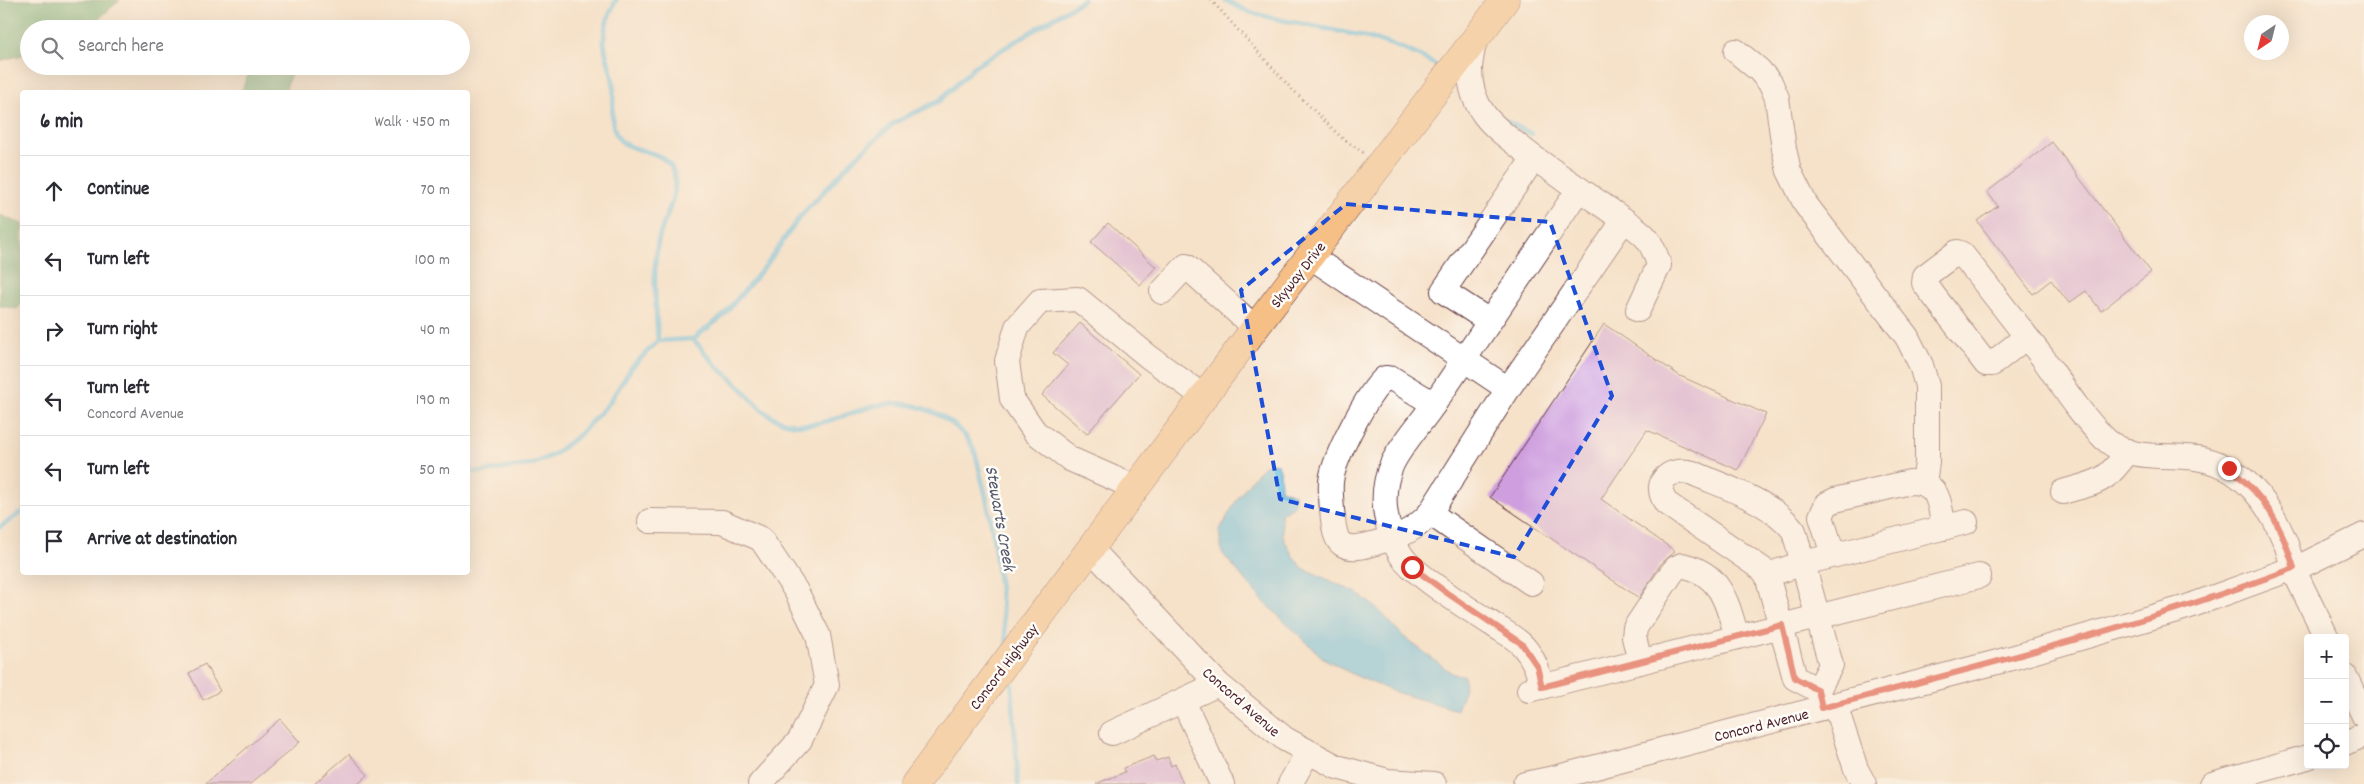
<!DOCTYPE html>
<html lang="en">
<head>
<meta charset="utf-8">
<style>
	:root { --surface:#fff; --page:#f2f2f3; --text:#2b2b33; --muted:#7c7c81; --line:#e1e1e2 }
	body { margin:0; font-family:Dekko,sans-serif; background:var(--page); color:var(--text) }
	.controls { position:absolute; right:15px; bottom:15px; display:grid; overflow:hidden; border-radius:5px; box-shadow:0 5px 20px #0002 }
	.controls button { width:45px; height:45px; display:grid; place-items:center; padding:0; border:0; border-bottom:1px solid var(--line); background:var(--surface); color:var(--text); font:25px sans-serif }
	.compass { position:absolute; left:2244px; top:15px; width:45px; height:45px; border-radius:50%; background:var(--surface); box-shadow:0 5px 20px #0002; rotate:215deg }
	.stop { position:absolute; width:15px; height:15px; margin:-11px; border:4px solid #d93025; border-radius:50%; background:#fff }
	.stop.end { background:#d93025; border-color:#fff; box-shadow:0 1px 5px #0008 }
	.list { margin:0; padding:0; list-style:none }
	h2 { display:flex; justify-content:space-between; align-items:center; height:65px; margin:0; padding:0 20px; font-size:21px }
	h2 small { font-size:16px; font-weight:400; color:var(--muted) }
	.list li { display:grid; grid-template-columns:32px 1fr auto; gap:15px; align-items:center; box-sizing:border-box; height:70px; padding:0 20px; border-top:1px solid var(--line) }
	.list b { display:block; font-size:19px; white-space:nowrap }
	.list p { margin:0; font-size:16px; white-space:nowrap; color:var(--muted) }
	.list em { font-size:16px; font-style:normal; color:var(--muted) }
	.icon { flex:none; width:28px; height:28px; fill:none; stroke:currentColor; stroke-width:2; stroke-linecap:round; stroke-linejoin:round }
	.map { position:relative; flex:none; width:2364px; height:784px; overflow:hidden }
	.search { position:absolute; background:var(--surface); box-shadow:0 5px 20px #0002; left:20px; top:20px; width:450px; height:55px; display:flex; align-items:center; gap:12px; box-sizing:border-box; padding:0 18px; border-radius:28px; color:var(--muted); font-size:19px }
	.panel { position:absolute; background:var(--surface); box-shadow:0 5px 20px #0002; left:20px; top:90px; width:450px; height:485px; border-radius:5px }
	.map>svg:first-child { display:block }
</style>
</head>
<body>
<div class="map">
<svg width="2364" height="784" viewBox="0 0 2364 784">
	<rect width="100%" height="100%" fill="#fdfcf7"/>
	<filter id="ink" filterUnits="userSpaceOnUse"><feTurbulence type="fractalNoise" baseFrequency=".02" numOctaves="2"/><feDisplacementMap in="SourceGraphic" scale="10" xChannelSelector="R" yChannelSelector="G"/><feConvolveMatrix kernelMatrix="1 2 1 2 8 2 1 2 1" color-interpolation-filters="sRGB"/></filter>
	<filter id="wash" filterUnits="userSpaceOnUse"><feTurbulence type="fractalNoise" baseFrequency=".0096" numOctaves="4" result="noise"/><feDisplacementMap in="SourceGraphic" scale="20" xChannelSelector="R" yChannelSelector="G"/><feGaussianBlur stdDeviation="1.12" result="paint"/><feColorMatrix in="noise" values="0 0 0 0 0 0 0 0 0 0 0 0 0 0 0 0 0 1.4 0 .05"/><feComposite in="paint" operator="in"/></filter>
	<g filter="url(#wash)">
		<rect width="100%" height="100%" fill="#f6e1c9"/>
		<g fill="#67ad73" stroke="#58664f">
			<path d="M0 0H120L87 29H29V53L0 61Z"/>
			<path d="M252 66H293L285 92H241Z"/>
			<path d="M0 215 22 224V303L17 309 0 306Z"/>
		</g>
		<path fill="#67c0e4" stroke="#587088" d="M1267 463 1278 464 1280 470 1281 489 1295 495 1294 506 1281 513 1283 537 1293 556 1303 568 1357 593 1377 608 1404 637 1453 674 1464 675 1465 688 1457 710 1392 691 1354 675 1323 658 1263 601 1222 553 1219 531 1239 496 1255 475Z"/>
		<g fill="none" stroke-linecap="round" stroke-linejoin="round">
			<g stroke="#67c0e4" stroke-width="5">
				<path d="M616 0C610 12 604 26 604 40 604 53 611 68 613 81 616 98 608 117 616 134 627 158 672 143 675 180 676 202 662 221 658 242 652 274 656 309 658 341"/>
				<path d="M1225 0C1235 5 1245 11 1256 14 1318 31 1388 32 1442 69"/>
				<path d="M1504 120 1532 134"/>
				<path d="M693 339 723 316 766 265 799 218 854 159 894 123 939 101 975 66 1083 0"/>
				<path d="M468 472H483L533 464 553 455 579 435 609 403 632 367 658 341 693 339C700 347 706 354 713 362 719 370 728 375 735 382 752 398 761 415 784 422 819 433 852 408 886 404 918 401 954 417 971 444 976 452 978 464 980 473 996 529 998 587 1007 644"/>
				<path d="M0 527 22 512"/>
				<path d="M1011 672 1018 784"/>
			</g>
		</g>
		<g id="blocks">
			<g fill="#ce9edf">
				<path d="M2052 142 2151 272 2101 311 2086 291 2069 303 2051 280 2033 294 1977 221 1998 206 1987 192Z"/>
				<path d="M1108 223 1156 267 1140 285 1091 242Z"/>
				<path d="M1080 323 1139 374 1087 434 1042 395 1068 365 1053 353Z"/>
				<path d="M1604 324 1680 376 1766 414 1738 470 1647 430 1601 499 1675 551 1660 565 1639 598 1490 497Z"/>
				<path d="M205 664 220 691 203 700 189 673Z"/>
				<path d="M280 719 300 742 250 784H205Z"/>
				<path d="M349 754 368 775 358 784H314Z"/>
				<path d="M1154 756 1156 761 1168 757 1171 766 1175 764 1183 784H1096L1125 772 1123 768Z"/>
			</g>
		</g>
	</g>
	<g filter="url(#ink)">
		<use href="#blocks" fill-opacity="0" stroke="#643c43" stroke-width="1"/>
		<g fill="none" stroke-linecap="round" stroke-linejoin="round">
			<defs>
				<g id="minor">
					<path d="M1475 39C1473 49 1470 60 1470 70 1470 116 1502 132 1534 158"/>
					<path d="M1736 51 1759 70 1771 84 1777 98 1784 149 1789 171 1806 205 1907 337 1921 365 1927 386V462L1924 484"/>
					<path d="M1624 220C1646 235 1651 239 1659 265L1638 310"/>
					<path d="M1311 257 1508 389 1624 220 1534 158 1443 291 1489 321"/>
					<path d="M1162 292 1186 266 1255 328"/>
					<path d="M2026 337 1992 364H1986L1924 283 1925 276 1957 252 1962 254C1989 288 2016 323 2043 358 2062 385 2081 416 2105 439 2129 461 2166 454 2196 458 2242 464 2270 504 2286 544 2289 553 2291 562 2294 570 2304 593 2316 615 2327 638"/>
					<path d="M1508 389 1430 513C1415 530 1401 536 1379 542 1368 545 1352 551 1342 544 1335 539 1334 527 1333 520 1332 508 1330 494 1331 482 1333 459 1368 392 1385 378L1393 379 1434 404 1579 189"/>
					<path d="M1434 404C1422 422 1401 445 1392 464 1379 493 1384 528 1401 555 1413 574 1470 610 1492 624 1502 631 1515 637 1523 646 1534 658 1538 671 1542 687"/>
					<path d="M1136 488 1070 459 1035 432 1012 399 1007 361 1017 327 1040 301 1078 299 1149 357 1204 397"/>
					<path d="M2063 492C2099 481 2105 484 2128 451"/>
					<path d="M1430 513 1531 583"/>
					<path d="M650 521 722 522 761 539 796 591 818 635 827 685 800 740 760 784"/>
					<path d="M1091 549 1218 684 1285 739 1337 767 1388 781 1434 784"/>
					<path d="M1833 555 1821 516 1827 504 1835 500 1910 482C1940 482 1939 503 1944 528"/>
					<path d="M1767 575 1804 563 1966 522"/>
					<path d="M1640 662 1634 637 1635 628 1671 574 1676 568 1682 565C1722 574 1727 603 1737 637"/>
					<path d="M2345 676 2364 716"/>
					<path d="M1529 690 1979 576"/>
					<path d="M1818 690 1795 678 1767 575 1762 569 1666 503C1651 480 1672 467 1693 473 1727 488 1771 501 1794 531L1831 665 1818 690 1822 708"/>
					<path d="M1183 701 1222 784"/>
					<path d="M1835 705 1856 769 1864 784"/>
					<path d="M1112 733 1218 684"/>
					<path d="M2345 743 2364 735"/>
					<path d="M1290 784 1308 752"/>
					<path d="M1525 784 1554 778 2001 661 2187 607 2305 564 2364 535"/>
					<path d="M2212 784 2308 757"/>
				</g>
				<path id="highway" d="M915 784 1255 328 1505 0"/>
			</defs>
			<use href="#minor" stroke="#643c43" stroke-width="26"/>
			<use href="#highway" stroke="#643c43" stroke-width="29"/>
			<path stroke="#643c43" stroke-width="3" stroke-dasharray="1 4" stroke-linecap="butt" d="M1211 0 1288 85 1342 138 1364 153"/>
			<use href="#minor" stroke="#fff" stroke-width="24"/>
			<use href="#highway" stroke="#f5bf86" stroke-width="28"/>
		</g>
	</g>
	<g fill="none" stroke-linecap="round" stroke-linejoin="round" filter="url(#ink)">
		<path stroke="#d93025" stroke-width="6" d="M1412 567 1447 593 1522 644 1537 666 1542 687 1782 625 1795 678 1818 690 1822 708C1981 666 2140 626 2294 568 2280 523 2267 498 2229 468"/>
	</g>
	<path d="M0 0H2364V784H0ZM1346 204 1550 222 1612 396 1514 557 1280 499 1241 290Z" fill="#f6e1c9" fill-opacity=".55" fill-rule="evenodd"/>
	<path fill="none" stroke="#1d4ed8" stroke-width="4" stroke-dasharray="10 6" stroke-linejoin="round" d="M1346 204 1550 222 1612 396 1514 557 1280 499 1241 290Z"/>
	<g text-anchor="middle" stroke-width="5" stroke-linejoin="round" paint-order="stroke">
		<g font-size="16" fill="#4a1f2b" stroke="#fdfcf7">
			<text transform="translate(1297 274) rotate(-52)" y="6">Skyway Drive</text>
			<text transform="translate(1003 666) rotate(-53)" y="6">Concord Highway</text>
			<text transform="translate(1242 701) rotate(41)" y="6">Concord Avenue</text>
			<text transform="translate(1761 724) rotate(-14)" y="6">Concord Avenue</text>
		</g>
		<g font-size="18" font-style="italic" fill="#54576c" stroke="#fdfcf7">
			<text transform="translate(1001 518) rotate(80)" y="6">Stewarts Creek</text>
		</g>
	</g>
</svg>
<div class="controls">
<button>+</button>
<button>−</button>
<button><svg class="icon" aria-label="locate" viewBox="0 0 24 24"><circle cx="12" cy="12" r="6"/><path d="M12 2v4M12 18v4M2 12h4M18 12h4"/></svg></button>
</div>
<svg class="compass" viewBox="-18 -18 36 36"><path d="M0-13l5 13h-10z" fill="#e53935"/><path d="M0 13l5-13h-10z" fill="#7c7c81"/></svg>
<div class="stop" style="left:1412px;top:567px"></div>
<div class="stop end" style="left:2229px;top:468px"></div>
<div class="search"><svg class="icon" aria-label="search" viewBox="0 0 24 24"><circle cx="10" cy="10" r="6"/><path d="M15 15l6 6"/></svg>Search here</div>
<section class="panel">
<h2>6 min<small>Walk · 450 m</small></h2>
<ul class="list">
<li><svg class="icon" aria-label="ahead" viewBox="0 0 24 24"><path d="M12 20V5M6 11l6-6 6 6"/></svg><div><b>Continue</b></div><em>70 m</em></li>
<li><svg class="icon" aria-label="left" viewBox="0 0 24 24"><path d="M17 20v-9H6M10 6l-5 5 5 5"/></svg><div><b>Turn left</b></div><em>100 m</em></li>
<li><svg class="icon" aria-label="right" viewBox="0 0 24 24"><path d="M7 20v-9h11M14 6l5 5-5 5"/></svg><div><b>Turn right</b></div><em>40 m</em></li>
<li><svg class="icon" aria-label="left" viewBox="0 0 24 24"><path d="M17 20v-9H6M10 6l-5 5 5 5"/></svg><div><b>Turn left</b><p>Concord Avenue</p></div><em>190 m</em></li>
<li><svg class="icon" aria-label="left" viewBox="0 0 24 24"><path d="M17 20v-9H6M10 6l-5 5 5 5"/></svg><div><b>Turn left</b></div><em>50 m</em></li>
<li><svg class="icon" aria-label="arrive" viewBox="0 0 24 24"><path d="M6 21V4h12l-3 4 3 4H6"/></svg><div><b>Arrive at destination</b></div></li>
</ul>
</section>
</div>
</body>
</html>
